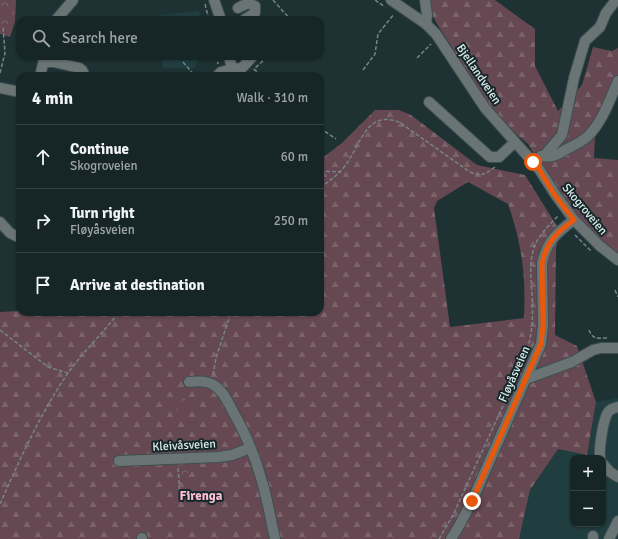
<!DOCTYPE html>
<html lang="en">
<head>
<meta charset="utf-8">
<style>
	:root { --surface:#162526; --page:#233132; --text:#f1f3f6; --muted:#9ea5a7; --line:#354243 }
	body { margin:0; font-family:Signika,sans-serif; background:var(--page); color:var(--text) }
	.controls { position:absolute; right:12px; bottom:12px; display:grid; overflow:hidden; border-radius:8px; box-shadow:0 1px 3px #0004 }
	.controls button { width:36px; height:36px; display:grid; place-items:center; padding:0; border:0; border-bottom:1px solid var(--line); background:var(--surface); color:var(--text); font:20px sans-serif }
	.stop { position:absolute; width:12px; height:12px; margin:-9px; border:3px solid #ea580c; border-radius:50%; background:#fff }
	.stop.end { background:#ea580c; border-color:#fff; box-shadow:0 1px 4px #0008 }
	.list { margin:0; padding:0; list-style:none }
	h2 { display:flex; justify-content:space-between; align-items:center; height:52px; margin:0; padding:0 16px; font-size:17px }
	h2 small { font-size:13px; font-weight:400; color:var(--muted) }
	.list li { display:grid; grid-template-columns:26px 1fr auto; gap:12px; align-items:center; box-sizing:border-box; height:64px; padding:0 16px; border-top:1px solid var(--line) }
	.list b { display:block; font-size:15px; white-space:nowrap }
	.list p { margin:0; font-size:13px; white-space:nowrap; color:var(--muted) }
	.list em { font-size:13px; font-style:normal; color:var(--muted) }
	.icon { flex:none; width:22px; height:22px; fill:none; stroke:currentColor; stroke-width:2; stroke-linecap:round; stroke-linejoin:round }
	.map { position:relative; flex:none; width:618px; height:539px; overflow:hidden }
	.search { position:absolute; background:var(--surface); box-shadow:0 1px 3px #0004; left:16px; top:16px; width:308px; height:44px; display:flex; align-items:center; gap:10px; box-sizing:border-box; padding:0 14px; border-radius:12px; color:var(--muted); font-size:15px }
	.panel { position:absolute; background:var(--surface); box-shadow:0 1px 3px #0004; left:16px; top:72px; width:308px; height:244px; border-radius:12px }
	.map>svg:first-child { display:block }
</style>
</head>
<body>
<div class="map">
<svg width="618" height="539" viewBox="0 0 618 539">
	<defs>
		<pattern id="forest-firs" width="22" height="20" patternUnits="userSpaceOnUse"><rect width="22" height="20" fill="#654851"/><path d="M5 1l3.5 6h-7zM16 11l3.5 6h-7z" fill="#7b636a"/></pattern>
		<pattern id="park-crowns" width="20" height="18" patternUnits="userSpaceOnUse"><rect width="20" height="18" fill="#654851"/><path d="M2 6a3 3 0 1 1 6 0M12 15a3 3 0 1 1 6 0" fill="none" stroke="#7b636a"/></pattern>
	</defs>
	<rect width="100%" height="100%" fill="#1e3133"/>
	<g fill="#203d40" fill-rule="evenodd">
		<path d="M199 11 201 20H160L159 15Z"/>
		<path d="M162 56H202L198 60 195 68H163Z"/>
		<path d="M618 398V533L616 539H519L530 490 558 449 587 455 596 402ZM573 458H603V524H573Z"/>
	</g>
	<g fill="url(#forest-firs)" fill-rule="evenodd">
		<path d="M427 0H495L535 29V66L558 111 582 85 593 47 612 51 618 48V76L596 120 594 158 618 160V253L592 233 559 194 528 144 497 118 437 24 427 5Z"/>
		<path d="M375 110H399L411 115 477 165 525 175 560 231 556 247 555 335 577 346 596 402 587 455 558 449 530 490 519 539H0V312L20 311V312H320V160L343 142ZM468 182 508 204C522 245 526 275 524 318L450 327 434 208 437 201Z"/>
	</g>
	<g fill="url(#park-crowns)">
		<path d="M0 0H16L15 22 10 37 0 34Z"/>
		<path d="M176 398H185L186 416H177Z"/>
		<path d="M179 465H188V482H180Z"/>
	</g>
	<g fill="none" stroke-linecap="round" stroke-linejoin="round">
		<defs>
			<g id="minor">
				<path d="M214 0 221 20"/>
				<path d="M391 0 426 24 436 34 485 108 539 169 555 194 574 220 600 246 618 260"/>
				<path d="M425 0 427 15 426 24"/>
				<path d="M238 8 248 3 255 6V13L245 19"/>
				<path d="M56 20 73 0"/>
				<path d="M229 56 232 69 242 68 253 56"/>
				<path d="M44 62H54L79 68 82 70 84 74"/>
				<path d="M40 76 45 56"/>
				<path d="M217 76 221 72 232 69"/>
				<path d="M0 88 20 92"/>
				<path d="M429 102 490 157H499L515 142"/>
				<path d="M541 156C551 158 557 155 565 150 573 146 582 142 588 136 603 121 610 99 618 81"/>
				<path d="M544 156 562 135 574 78 585 41 600 27 606 13 616 0"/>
				<path d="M0 222 10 233 20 238"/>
				<path d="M526 379 572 362 593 350 601 348H618"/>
				<path d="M189 382C197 381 208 380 215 386 223 391 227 400 231 408 245 432 256 458 263 485 268 502 271 521 275 539"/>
				<path d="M600 458C599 449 603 417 609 411 612 408 615 408 618 407"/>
				<path d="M119 461 218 457 232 455 250 448"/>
				<path d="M603 464 610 472 618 477"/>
				<path d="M593 536V539"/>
				<path d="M142 538V539"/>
				<path d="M451 539 459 526 472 501 541 344 543 325 542 264C546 242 557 232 574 220"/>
				<path d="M609 539 618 521"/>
			</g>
		</defs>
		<use href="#minor" stroke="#3d4f50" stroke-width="12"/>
		<g stroke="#758587" stroke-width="1.5" stroke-dasharray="4 2" stroke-linecap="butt">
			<path d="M273 0 291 20"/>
			<path d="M375 0 385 7"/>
			<path d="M205 4 209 20"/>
			<path d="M216 56 218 64"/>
			<path d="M417 58 431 44"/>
			<path d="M183 62 195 76"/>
			<path d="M363 70 375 54 378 34 394 14"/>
			<path d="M0 73 5 53 3 26"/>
			<path d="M261 76 254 69 265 59"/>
			<path d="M320 128 336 139"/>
			<path d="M320 171 341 172"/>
			<path d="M320 188C330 180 340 174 347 163 361 143 367 110 399 122L470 172C481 177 486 174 495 167"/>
			<path d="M575 235 592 252"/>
			<path d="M615 290 618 297"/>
			<path d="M0 330 48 367 68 373"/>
			<path d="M589 330C593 340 597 338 607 338"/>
			<path d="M525 355C533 336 533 316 532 295 531 276 528 258 537 241 543 231 551 223 559 215"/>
			<path d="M213 375 216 358 231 312"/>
			<path d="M178 468 180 495"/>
			<path d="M0 504C20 459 40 414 68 373 83 352 103 333 119 312"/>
			<path d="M439 539 453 515 507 397"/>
		</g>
		<use href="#minor" stroke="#6b7475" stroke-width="10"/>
	</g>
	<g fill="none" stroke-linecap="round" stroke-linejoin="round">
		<path stroke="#ea580c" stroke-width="5" d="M472 501 541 344 543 325 542 264C546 242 557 232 574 220L554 194 539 169 533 162"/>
	</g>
	<g text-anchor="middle" stroke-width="4" stroke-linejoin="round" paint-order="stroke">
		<g font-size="12" fill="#deeaeb" stroke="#142729">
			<text transform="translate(479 74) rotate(56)" y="4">Bjellandveien</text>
			<text transform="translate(585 209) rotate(50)" y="4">Skogroveien</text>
			<text transform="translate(514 374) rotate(-66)" y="4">Fløyåsveien</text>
			<text transform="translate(184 445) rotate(-3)" y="4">Kleivåsveien</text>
		</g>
		<g font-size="13" font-weight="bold" fill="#ffbdd1" stroke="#142729">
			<text x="201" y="500">Firenga</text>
		</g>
	</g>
</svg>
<div class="controls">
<button>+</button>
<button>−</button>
</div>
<div class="stop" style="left:533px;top:162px"></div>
<div class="stop end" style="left:472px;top:501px"></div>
<div class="search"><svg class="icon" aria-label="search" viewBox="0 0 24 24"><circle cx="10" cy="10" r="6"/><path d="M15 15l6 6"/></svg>Search here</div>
<section class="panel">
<h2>4 min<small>Walk · 310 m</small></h2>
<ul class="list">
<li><svg class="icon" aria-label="ahead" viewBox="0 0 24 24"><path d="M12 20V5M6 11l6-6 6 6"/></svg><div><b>Continue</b><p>Skogroveien</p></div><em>60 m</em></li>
<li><svg class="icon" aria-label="right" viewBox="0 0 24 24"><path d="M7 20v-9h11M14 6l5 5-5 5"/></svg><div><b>Turn right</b><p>Fløyåsveien</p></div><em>250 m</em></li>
<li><svg class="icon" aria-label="arrive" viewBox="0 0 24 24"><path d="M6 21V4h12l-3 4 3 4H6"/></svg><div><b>Arrive at destination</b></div></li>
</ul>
</section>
</div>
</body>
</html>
